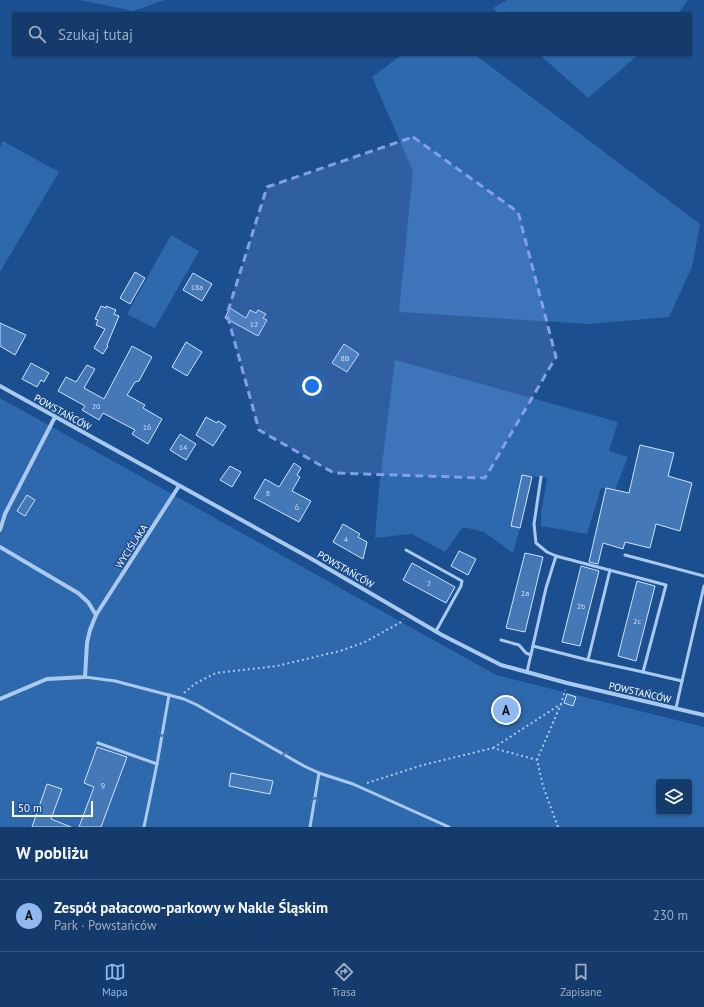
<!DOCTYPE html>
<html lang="pl">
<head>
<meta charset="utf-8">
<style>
	:root { --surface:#143b6b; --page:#1d4271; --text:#f1f3f6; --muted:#9dadc1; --line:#33557e; --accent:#90b9f0 }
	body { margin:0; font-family:"PT Sans",sans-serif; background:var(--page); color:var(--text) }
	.controls { position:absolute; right:12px; bottom:12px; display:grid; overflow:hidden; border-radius:4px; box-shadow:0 1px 3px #0004 }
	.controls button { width:36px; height:36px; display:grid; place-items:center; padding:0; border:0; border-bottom:1px solid var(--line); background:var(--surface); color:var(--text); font:20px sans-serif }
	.scale { position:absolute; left:12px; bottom:10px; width:81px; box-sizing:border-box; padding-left:4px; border:2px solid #fff; border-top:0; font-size:11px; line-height:14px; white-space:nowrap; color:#fff; -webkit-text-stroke:3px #1b4f8f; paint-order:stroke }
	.you { position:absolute; left:312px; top:386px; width:14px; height:14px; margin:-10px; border:3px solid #fff; border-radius:50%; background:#1a73e8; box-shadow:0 0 0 6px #1a73e833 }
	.badge { display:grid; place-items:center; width:26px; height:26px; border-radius:50%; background:var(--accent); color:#111; font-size:13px; font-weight:700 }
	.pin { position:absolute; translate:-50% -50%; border:2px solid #fff; box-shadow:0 1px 4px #0006 }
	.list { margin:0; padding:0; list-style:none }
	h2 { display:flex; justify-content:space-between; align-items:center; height:52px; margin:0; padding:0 16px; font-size:17px }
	h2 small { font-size:13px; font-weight:400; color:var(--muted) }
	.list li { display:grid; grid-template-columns:26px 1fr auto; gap:12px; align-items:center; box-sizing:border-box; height:72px; padding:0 16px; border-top:1px solid var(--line) }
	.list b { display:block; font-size:15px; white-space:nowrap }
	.list p { margin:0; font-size:13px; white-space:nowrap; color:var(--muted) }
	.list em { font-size:13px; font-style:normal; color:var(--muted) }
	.icon { flex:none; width:22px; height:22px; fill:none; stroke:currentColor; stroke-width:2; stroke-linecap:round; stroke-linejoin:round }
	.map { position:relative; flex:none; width:704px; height:827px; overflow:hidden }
	.search { position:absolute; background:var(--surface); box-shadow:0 1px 3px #0004; left:12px; right:12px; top:12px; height:44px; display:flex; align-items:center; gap:10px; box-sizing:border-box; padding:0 14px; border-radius:4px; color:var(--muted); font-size:15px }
	.sheet { height:124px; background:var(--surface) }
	nav { display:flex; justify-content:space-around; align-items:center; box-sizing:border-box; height:56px; border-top:1px solid var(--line); background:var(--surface); font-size:11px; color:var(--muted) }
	nav a { display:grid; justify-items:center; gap:2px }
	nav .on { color:var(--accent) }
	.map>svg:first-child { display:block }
</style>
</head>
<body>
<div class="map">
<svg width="704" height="827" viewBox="0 0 704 827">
	<rect width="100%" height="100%" fill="#1b4f8f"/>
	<g fill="#2e69ad" fill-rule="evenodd">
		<path d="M80 0H165L133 11Z"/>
		<path d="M507 0H688L678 14H499L493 8Z"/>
		<path d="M403 54H474L700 224 692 267 669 317 589 324 399 312 413 171 372 77Z"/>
		<path d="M539 54H639L588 98Z"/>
		<path d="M3 141 59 172 0 272V147Z"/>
		<path d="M171 235 199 251 155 328 127 314Z"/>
		<path d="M395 360 618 422 609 451 628 457 615 490 601 488 587 534 541 526V513L547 478 523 475 511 526 520 528 513 553 484 532 463 527 445 552 412 534 375 538 379 489Z"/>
		<path d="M0 398 496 675 704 727V827H0ZM659 782H689V812H659Z"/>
	</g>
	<g fill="#4478b7" stroke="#cfe3fa">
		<path d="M135 272 145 278 130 304 120 298Z"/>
		<path d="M193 273 212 284 202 301 183 290Z"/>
		<path d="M101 306 106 308V306L116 310 114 314 119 316 107 345 108 346 103 354 94 348 105 329 96 325 98 320 95 319Z"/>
		<path d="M230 308 246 318 250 310 256 313 258 310 266 314 263 318 267 320 258 336 225 318Z"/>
		<path d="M0 323 26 335 15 355 0 346Z"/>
		<path d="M186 342 202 352 187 376 172 367Z"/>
		<path d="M344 344 359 354 347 372 332 363Z"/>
		<path d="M132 346 152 357 139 381 135 382 127 395 145 405 143 408 162 419 148 444 132 434 135 430 103 413 99 420 82 410 85 406 58 391 66 377 76 382 87 365 95 369 84 388 104 399Z"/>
		<path d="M31 363 49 373 44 382 41 380 37 387 22 379Z"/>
		<path d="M206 417 217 423 218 421 226 426 213 446 196 435Z"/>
		<path d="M180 434 196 444 186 460 170 450Z"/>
		<path d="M640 445 674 453 668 476 692 483 680 531 656 524 650 548 625 542 623 549 603 543 598 564 589 562 606 488 629 493Z"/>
		<path d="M294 463 301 468 297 475 300 477 292 491 311 501 299 522 254 498 265 479 279 487Z"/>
		<path d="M230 466 241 472 232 487 220 480Z"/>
		<path d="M522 475 532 477 520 528 511 526Z"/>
		<path d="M27 495 35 500 25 516 17 511Z"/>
		<path d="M343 524 360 534 358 537 367 542 363 559 333 542Z"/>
		<path d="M459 551 476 559 468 575 451 566Z"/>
		<path d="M525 553 543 557 525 632 506 628Z"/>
		<path d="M412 563 455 587 446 603 403 580Z"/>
		<path d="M581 566 599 571 580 646 562 642Z"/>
		<path d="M637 581 655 586 636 661 618 656Z"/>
		<path d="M567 694 576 697 573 706 564 703Z"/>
		<path d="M97 747 127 757 101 827H79L94 787 84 783Z"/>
		<path d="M231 773 273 781 270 794 229 786Z"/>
		<path d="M47 784 62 789 51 819 71 827H32Z"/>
	</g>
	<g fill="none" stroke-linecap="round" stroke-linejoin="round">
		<g stroke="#a9c9ee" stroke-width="2" stroke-dasharray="2 3" stroke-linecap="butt">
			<path d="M184 693 196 683 216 673 277 666 340 651 365 642 401 622 403 619"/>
			<path d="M493 748 561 704 565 690"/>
			<path d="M367 783 423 765 493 748 537 760"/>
			<path d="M558 827 543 786 537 760 561 704"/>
		</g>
		<g stroke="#a9c9ee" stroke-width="3">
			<path d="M541 477 534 524 536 543 547 552 556 556 666 585 643 672 588 660"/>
			<path d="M406 550 462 581 461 586 436 631"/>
			<path d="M625 555 704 576"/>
			<path d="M501 640 519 645 526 653 531 655"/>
			<path d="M533 646 588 660 610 570"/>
			<path d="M527 672 546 588 556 556"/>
			<path d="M643 672 682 681 704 586"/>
			<path d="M85 677 115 681 184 699 197 705 304 766 319 773 353 784 449 827"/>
			<path d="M676 708 682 681"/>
			<path d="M98 743 157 764"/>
			<path d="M144 827 157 764 169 695"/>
			<path d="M310 827 319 773"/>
		</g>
		<g stroke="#a9c9ee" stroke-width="4">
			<path d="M0 386 310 558 442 635 501 665 567 683 704 715"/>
			<path d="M0 530 5 514 55 417"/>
			<path d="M0 547 78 593 88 602 96 615 90 630 87 643 85 677 47 679 0 699"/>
			<path d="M96 615 179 486"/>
		</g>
	</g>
	<defs><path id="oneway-chevron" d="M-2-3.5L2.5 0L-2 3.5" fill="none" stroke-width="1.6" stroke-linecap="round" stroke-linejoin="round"/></defs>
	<g stroke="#4674ac">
		<use href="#oneway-chevron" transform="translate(162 734) rotate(100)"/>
		<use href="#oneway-chevron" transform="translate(285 755) rotate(-149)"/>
		<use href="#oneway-chevron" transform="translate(315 800) rotate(-80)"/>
	</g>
	<path fill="#839eea" fill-opacity="0.2" stroke="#839eea" stroke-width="3" stroke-dasharray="8 5" stroke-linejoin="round" d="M413 137 518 212 556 357 485 478 334 473 259 430 227 314 267 187Z"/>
	<g text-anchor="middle" stroke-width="3" stroke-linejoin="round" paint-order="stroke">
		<g font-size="8" fill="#d0dded">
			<text x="197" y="290">18a</text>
			<text x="254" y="327">12</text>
			<text x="345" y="361">8B</text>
			<text x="96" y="409">20</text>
			<text x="147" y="430">16</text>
			<text x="183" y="450">14</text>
			<text x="268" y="496">8</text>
			<text x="297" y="510">6</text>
			<text x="346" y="542">4</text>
			<text x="429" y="586">2</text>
			<text x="525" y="596">2a</text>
			<text x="581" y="609">2b</text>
			<text x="637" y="624">2c</text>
			<text x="103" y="788">9</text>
		</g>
		<g font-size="10" fill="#fff" stroke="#1b4f8f">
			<text transform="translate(63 412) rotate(29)" y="4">POWSTAŃCÓW</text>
			<text transform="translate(131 546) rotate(-57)" y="4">WYCIŚLAKA</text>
			<text transform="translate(346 569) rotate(30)" y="4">POWSTAŃCÓW</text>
			<text transform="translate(640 692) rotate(13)" y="4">POWSTAŃCÓW</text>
		</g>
	</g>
</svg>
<div class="controls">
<button><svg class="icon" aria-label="layers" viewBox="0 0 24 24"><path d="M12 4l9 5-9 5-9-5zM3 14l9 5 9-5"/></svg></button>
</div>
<div class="scale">50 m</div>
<div class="you"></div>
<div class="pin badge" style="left:506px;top:710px">A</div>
<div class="search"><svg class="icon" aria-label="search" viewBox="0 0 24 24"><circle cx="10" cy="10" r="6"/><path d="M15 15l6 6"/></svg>Szukaj tutaj</div>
</div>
<section class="sheet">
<h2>W pobliżu<small></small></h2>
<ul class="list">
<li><span class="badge">A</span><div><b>Zespół pałacowo-parkowy w Nakle Śląskim</b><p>Park · Powstańców</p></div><em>230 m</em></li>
</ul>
</section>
<nav>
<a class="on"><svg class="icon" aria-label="map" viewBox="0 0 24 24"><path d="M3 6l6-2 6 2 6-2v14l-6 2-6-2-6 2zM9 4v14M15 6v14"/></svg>Mapa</a>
<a><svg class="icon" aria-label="directions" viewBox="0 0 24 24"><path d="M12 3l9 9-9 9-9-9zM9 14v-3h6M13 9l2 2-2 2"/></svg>Trasa</a>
<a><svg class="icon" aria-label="saved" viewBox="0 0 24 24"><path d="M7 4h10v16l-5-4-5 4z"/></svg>Zapisane</a>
</nav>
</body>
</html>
